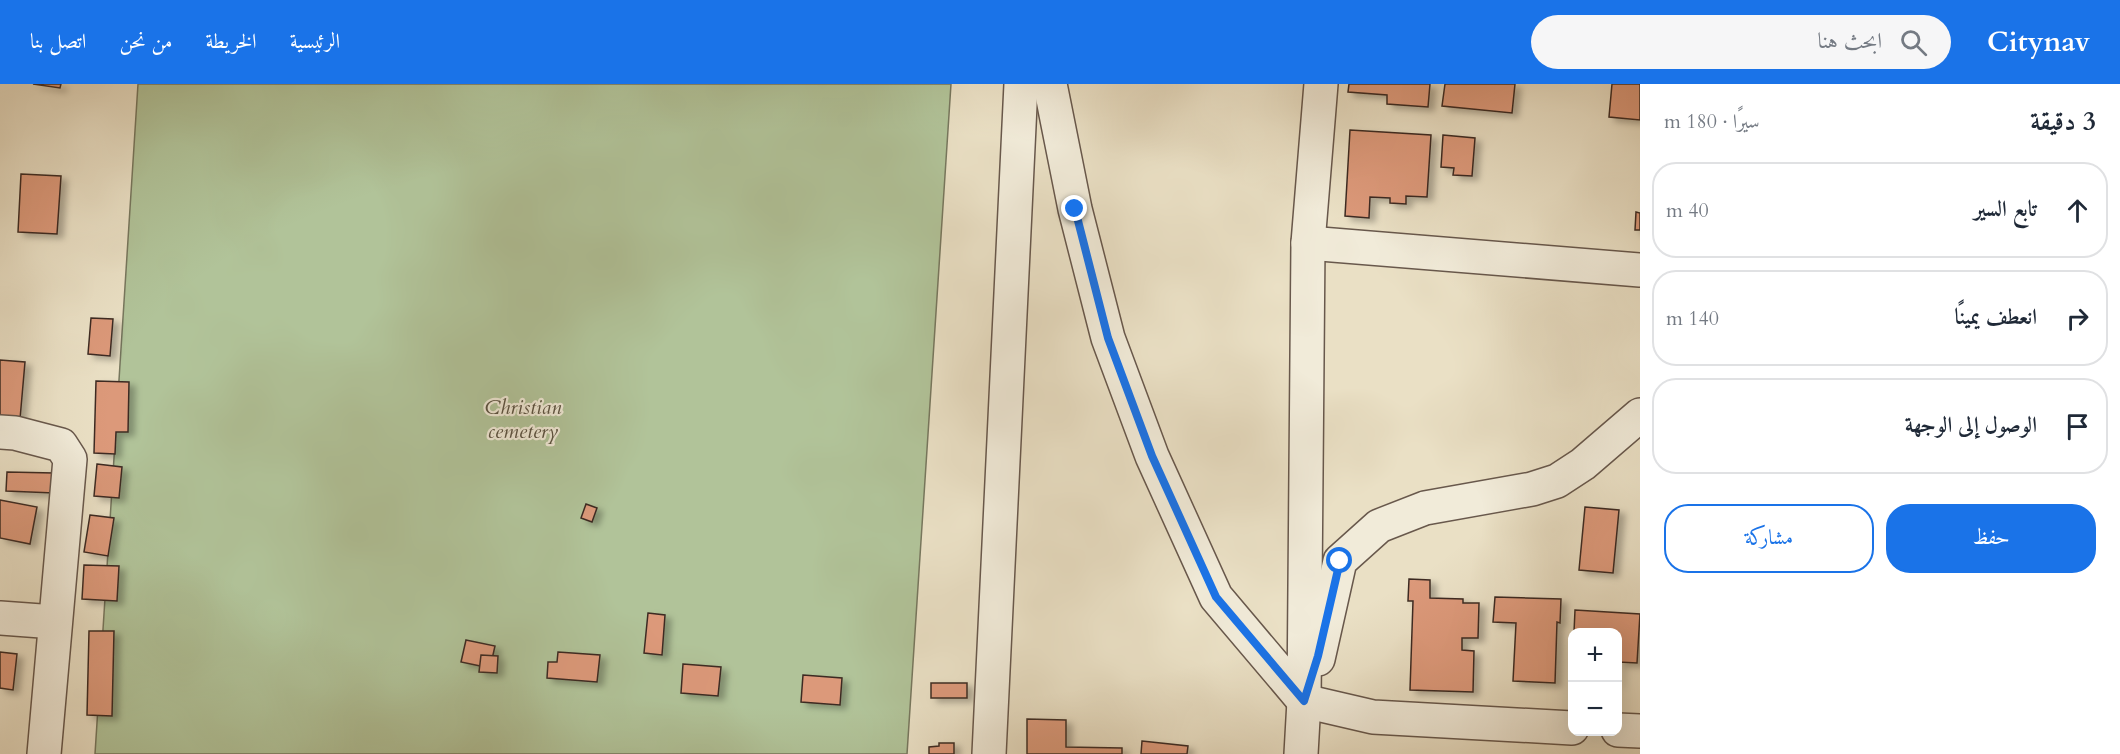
<!DOCTYPE html>
<html lang="ar">
<head>
<meta charset="utf-8">
<style>
	:root { --surface:#fff; --page:#f6f6f7; --text:#1f2937; --muted:#747a83; --line:#e0e1e3; --accent:#1a73e8 }
	body { margin:0; font-family:Cardo,Amiri,serif; background:var(--page); color:var(--text); direction:rtl }
	.controls { position:absolute; right:18px; bottom:18px; display:grid; overflow:hidden; border-radius:12px; box-shadow:0 6px 24px #0002 }
	.controls button { width:54px; height:54px; display:grid; place-items:center; padding:0; border:0; border-bottom:2px solid var(--line); background:var(--surface); color:var(--text); font:30px sans-serif }
	.stop { position:absolute; width:18px; height:18px; margin:-14px; border:4px solid #1a73e8; border-radius:50%; background:#fff }
	.stop.end { background:#1a73e8; border-color:#fff; box-shadow:0 2px 6px #0008 }
	.list { margin:0; padding:0; list-style:none }
	h2 { display:flex; justify-content:space-between; align-items:center; height:78px; margin:0; padding:0 24px; font-size:26px }
	h2 small { font-size:20px; font-weight:400; color:var(--muted) }
	.list li { display:grid; grid-template-columns:39px 1fr auto; gap:18px; align-items:center; box-sizing:border-box; height:96px; margin:0 12px 12px; padding:0 12px; border:2px solid var(--line); border-radius:24px }
	.list b { display:block; font-size:22px; white-space:nowrap }
	.list em { font-size:20px; font-style:normal; color:var(--muted) }
	.actions { display:flex; gap:12px; padding:18px 24px }
	.actions a { flex:1; padding:14px 0; border:2px solid var(--accent); border-radius:24px; text-align:center; font-size:21px; color:var(--accent) }
	.actions .main { background:var(--accent); color:#fff }
	.icon { flex:none; width:33px; height:33px; fill:none; stroke:currentColor; stroke-width:2; stroke-linecap:round; stroke-linejoin:round }
	.map { position:relative; flex:none; width:1640px; height:670px; overflow:hidden; direction:ltr }
	header { display:flex; align-items:center; gap:36px; box-sizing:border-box; height:84px; padding:0 30px; background:var(--accent); color:#fff }
	header strong { font-size:28px }
	nav { display:flex; gap:33px; margin-inline-start:auto; font-size:21px }
	.search { width:420px; height:54px; background:var(--page); display:flex; align-items:center; gap:15px; box-sizing:border-box; padding:0 21px; border-radius:33px; color:var(--muted); font-size:22px }
	main { display:flex }
	aside { flex:1; background:var(--surface) }
	.map>svg:first-child { display:block }
</style>
</head>
<body>
<header>
<strong>Citynav</strong>
<div class="search"><svg class="icon" aria-label="search" viewBox="0 0 24 24"><circle cx="10" cy="10" r="6"/><path d="M15 15l6 6"/></svg>ابحث هنا</div>
<nav><a>الرئيسية</a><a>الخريطة</a><a>من نحن</a><a>اتصل بنا</a></nav>
</header>
<main>
<aside>
<h2>3 دقيقة<small>سيرًا · 180 m</small></h2>
<ul class="list">
<li><svg class="icon" aria-label="ahead" viewBox="0 0 24 24"><path d="M12 20V5M6 11l6-6 6 6"/></svg><div><b>تابع السير</b></div><em>40 m</em></li>
<li><svg class="icon" aria-label="right" viewBox="0 0 24 24"><path d="M7 20v-9h11M14 6l5 5-5 5"/></svg><div><b>انعطف يمينًا</b></div><em>140 m</em></li>
<li><svg class="icon" aria-label="arrive" viewBox="0 0 24 24"><path d="M6 21V4h12l-3 4 3 4H6"/></svg><div><b>الوصول إلى الوجهة</b></div></li>
</ul>
<div class="actions"><a class="main">حفظ</a><a>مشاركة</a></div>
</aside>
<div class="map">
<svg width="1640" height="670" viewBox="0 0 1640 670">
	<defs>
		<filter id="shadow"><feDropShadow dx="6" dy="4" stdDeviation="3" flood-color="#0004"/></filter>
	</defs>
	<rect width="100%" height="100%" fill="#eae0c5"/>
	<filter id="stains"><feTurbulence type="fractalNoise" baseFrequency=".00333" numOctaves="4"/><feColorMatrix values="0 0 0 0 .2 0 0 0 0 .09 0 0 0 0 .02 0 0 0 .5 -.17"/></filter>
	<radialGradient id="worn" r=".72"><stop offset=".6" stop-color="#630" stop-opacity="0"/><stop offset="1" stop-color="#630" stop-opacity=".3"/></radialGradient>
	<path fill="#b1c399" stroke="#77775e" stroke-width="1.5" d="M138 0H951L907 670H95Z"/>
	<g fill="#dc997a" stroke="#3d2b23" stroke-width="1.5" filter="url(#shadow)">
		<path d="M33 0H61L60 4Z"/>
		<path d="M1349 0H1430L1428 23 1387 20V11L1348 8Z"/>
		<path d="M1445 0H1515L1512 29 1442 22Z"/>
		<path d="M1612 0H1640V36L1609 33Z"/>
		<path d="M1350 46 1431 51 1427 113 1406 112V120L1390 119V114L1370 113 1369 134 1345 132Z"/>
		<path d="M1443 51 1475 54 1472 92 1453 91 1454 84 1441 83Z"/>
		<path d="M21 90 61 92 57 150 18 148Z"/>
		<path d="M1636 128 1640 129V146H1635Z"/>
		<path d="M91 234 113 235 110 272 88 270Z"/>
		<path d="M0 276 25 278 20 335 0 333Z"/>
		<path d="M96 297 129 298 128 348H116L115 370 94 369Z"/>
		<path d="M97 380 122 383 119 414 94 412Z"/>
		<path d="M7 388 54 389V409L6 407Z"/>
		<path d="M0 416 37 423 30 460 0 454Z"/>
		<path d="M586 420 597 424 592 438 581 434Z"/>
		<path d="M1585 423 1619 426 1613 489 1579 486Z"/>
		<path d="M90 431 114 434 108 472 84 468Z"/>
		<path d="M84 481 119 482 117 517 82 515Z"/>
		<path d="M1409 495 1430 496V514L1463 515V519H1479L1478 554H1462V566L1474 567 1473 608 1410 606 1413 517H1408Z"/>
		<path d="M1495 513 1561 515 1560 539 1557 538 1555 599 1513 597 1516 539 1493 538Z"/>
		<path d="M1575 526 1640 530 1637 579 1619 578 1618 601V548H1574Z"/>
		<path d="M648 529 665 531 662 571 644 569Z"/>
		<path d="M89 547H114L112 632 87 631Z"/>
		<path d="M466 556 495 562 490 584 461 578Z"/>
		<path d="M1572 567V609H1570Z"/>
		<path d="M0 568 17 570 13 606 0 604Z"/>
		<path d="M558 568 600 571 597 598 547 594 548 578H557Z"/>
		<path d="M481 571 498 572 497 589 479 588Z"/>
		<path d="M683 580 721 583 718 612 681 609Z"/>
		<path d="M803 591 842 594 840 621 801 618Z"/>
		<rect x="931" y="599" width="36" height="15"/>
		<path d="M1027 635 1066 636V663L1122 664V670H1027Z"/>
		<path d="M1142 657 1188 662 1187 670H1141Z"/>
		<path d="M939 659H954V670H929V663L939 662Z"/>
	</g>
	<g fill="none" stroke-linecap="round" stroke-linejoin="round">
		<defs>
			<g id="minor">
				<path d="M1050 0 1075 125 1108 254 1152 372 1216 513 1304 617 1373 633 1572 644"/>
				<path d="M1308 159 1640 186"/>
				<path d="M0 348 15 349 61 361 70 375 44 670"/>
				<path d="M0 534 55 538"/>
				<path d="M1318 575 1340 477 1379 442 1425 424 1532 405 1557 397 1583 380 1640 331"/>
				<path d="M1618 646 1640 647"/>
				<path d="M989 670 1021 0"/>
				<path d="M1301 670 1304 617 1308 159 1321 0"/>
			</g>
		</defs>
		<use href="#minor" stroke="#68584c" stroke-width="36"/>
		<use href="#minor" stroke="#f1ebd9" stroke-width="33"/>
	</g>
	<g fill="none" stroke-linecap="round" stroke-linejoin="round">
		<path stroke="#1a73e8" stroke-width="8" d="M1075 125 1108 254 1152 372 1216 513 1304 617 1318 572 1340 477"/>
	</g>
	<g text-anchor="middle" stroke-width="4.5" stroke-linejoin="round" paint-order="stroke">
		<g font-size="21" font-style="italic" fill="#5a5140" stroke="#f1ebd9">
			<text x="523" y="330">Christian<tspan x="523" dy="24">cemetery</tspan></text>
		</g>
	</g>
	<rect width="100%" height="100%" filter="url(#stains)"/>
	<rect width="100%" height="100%" fill="url(#worn)"/>
</svg>
<div class="controls">
<button>+</button>
<button>−</button>
</div>
<div class="stop" style="left:1340px;top:477px"></div>
<div class="stop end" style="left:1075px;top:125px"></div>
</div>
</main>
</body>
</html>
